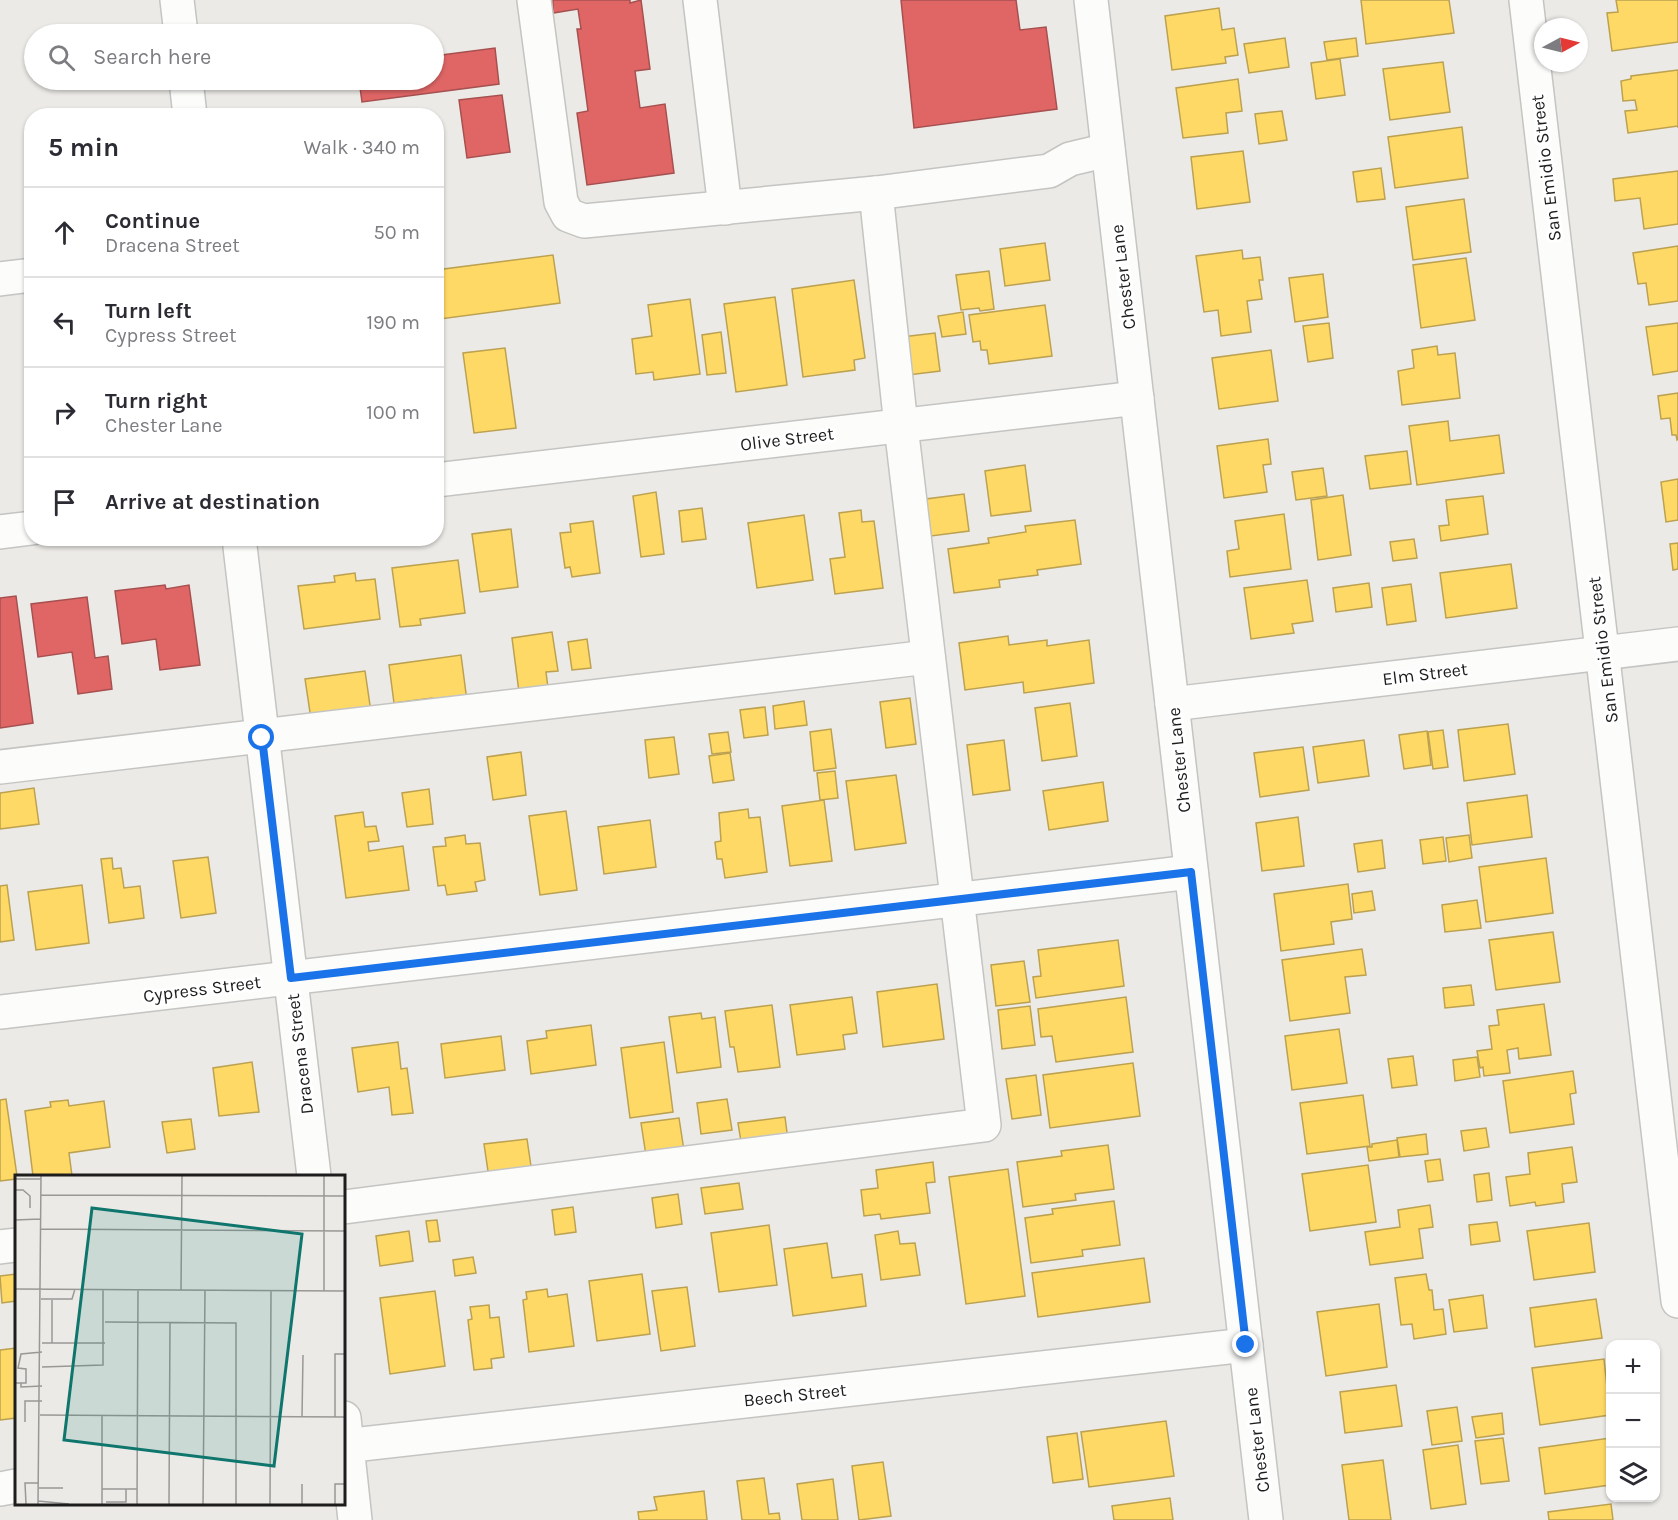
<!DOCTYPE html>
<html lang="en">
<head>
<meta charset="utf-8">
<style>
	:root { --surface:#fff; --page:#f7f7f7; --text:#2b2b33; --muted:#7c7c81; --line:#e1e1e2 }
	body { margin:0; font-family:Karla,sans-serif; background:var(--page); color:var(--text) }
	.controls { position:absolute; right:18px; bottom:18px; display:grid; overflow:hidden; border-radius:12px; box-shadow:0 2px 4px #0004 }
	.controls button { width:54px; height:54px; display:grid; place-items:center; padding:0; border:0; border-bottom:2px solid var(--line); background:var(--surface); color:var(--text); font:30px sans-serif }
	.compass { position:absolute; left:1534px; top:18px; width:54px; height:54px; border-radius:50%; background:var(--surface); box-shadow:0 2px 4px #0004; rotate:83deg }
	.stop { position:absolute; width:18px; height:18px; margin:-14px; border:4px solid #1a73e8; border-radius:50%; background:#fff }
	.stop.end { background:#1a73e8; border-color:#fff; box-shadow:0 2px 6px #0008 }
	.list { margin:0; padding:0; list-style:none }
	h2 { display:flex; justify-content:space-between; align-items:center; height:78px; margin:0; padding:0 24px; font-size:26px }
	h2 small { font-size:20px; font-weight:400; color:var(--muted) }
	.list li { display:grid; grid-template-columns:39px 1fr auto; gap:18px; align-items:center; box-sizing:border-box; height:90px; padding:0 24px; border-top:2px solid var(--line) }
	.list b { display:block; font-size:22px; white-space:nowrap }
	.list p { margin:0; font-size:20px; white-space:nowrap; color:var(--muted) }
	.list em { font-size:20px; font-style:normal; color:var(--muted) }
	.icon { flex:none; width:33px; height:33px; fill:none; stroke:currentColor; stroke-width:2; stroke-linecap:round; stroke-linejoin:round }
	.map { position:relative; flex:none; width:1678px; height:1520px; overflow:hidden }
	.search { position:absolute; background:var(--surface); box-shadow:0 2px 4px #0004; left:24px; top:24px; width:420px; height:66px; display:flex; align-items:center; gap:15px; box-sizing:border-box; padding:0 21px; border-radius:33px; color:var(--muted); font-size:22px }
	.panel { position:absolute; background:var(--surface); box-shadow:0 2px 4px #0004; left:24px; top:108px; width:420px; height:438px; border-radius:24px }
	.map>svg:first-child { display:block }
</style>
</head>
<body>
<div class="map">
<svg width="1678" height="1520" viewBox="0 0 1678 1520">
	<rect width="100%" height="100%" fill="#eceae6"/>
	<g fill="#ffd966" stroke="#bba150" stroke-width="1.5">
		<path d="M1361 0H1449L1454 33 1366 44Z"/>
		<path d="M1616 0H1678V42L1612 51 1607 13 1618 12Z"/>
		<path d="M1219 8 1222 30 1234 28 1238 55 1225 57 1226 63 1172 70 1165 16Z"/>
		<path d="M1285 38 1289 67 1249 73 1244 44Z"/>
		<path d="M1356 38 1358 56 1327 60 1324 42Z"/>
		<path d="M1340 59 1345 95 1316 99 1311 63Z"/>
		<path d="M1443 62 1450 112 1390 120 1383 69Z"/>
		<path d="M1678 70V128V126L1628 133 1625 111 1637 110 1635 100 1623 101 1621 81 1631 79V76Z"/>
		<path d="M1238 79 1242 111 1226 113 1228 133 1183 138 1176 88Z"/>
		<path d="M1282 111 1287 140 1259 144 1255 114Z"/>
		<path d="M1462 127 1468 178 1395 188 1388 137Z"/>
		<path d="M1243 151 1250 202 1197 209 1191 157Z"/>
		<path d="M1381 168 1385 199 1357 202 1353 172Z"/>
		<path d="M1678 171V224L1644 229 1640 198 1615 201 1613 179Z"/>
		<path d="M1464 199 1471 252 1413 260 1406 207Z"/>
		<path d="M1045 243 1050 280 1005 286 1000 249Z"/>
		<path d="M1678 246V301L1649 305 1646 283 1638 284 1633 253Z"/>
		<path d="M1242 250 1243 259 1260 257 1263 280H1259L1262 299 1247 301 1251 332 1221 336 1218 310 1204 312 1196 256Z"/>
		<path d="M553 255 560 303 440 319 436 291V270Z"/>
		<path d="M1466 258 1475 320 1421 328 1413 265Z"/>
		<path d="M989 271 994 309 980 311 979 308 961 310 956 275Z"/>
		<path d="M1323 274 1328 317 1295 322 1289 278Z"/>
		<path d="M854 280 865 358 854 360 855 370 803 377 792 289Z"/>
		<path d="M775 297 787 385 736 392 724 304Z"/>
		<path d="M690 299 700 374 654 380 653 372 636 374 632 339 652 336 648 305Z"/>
		<path d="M1045 305 1052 356 989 364 987 350H981L980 341 973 342 969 315Z"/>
		<path d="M963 312 966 334 942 337 938 316Z"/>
		<path d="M1329 323 1333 358 1308 362 1303 326Z"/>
		<path d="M1678 323V371L1653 375 1646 327Z"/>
		<path d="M721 332 726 373 707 375 702 335Z"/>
		<path d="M935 333 940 371 908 375 902 337Z"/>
		<path d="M1437 346 1438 355 1455 353 1460 398 1402 405 1398 371 1414 368 1412 350Z"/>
		<path d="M505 348 516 428 474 433 463 353Z"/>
		<path d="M1271 350 1278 401 1219 409 1212 358Z"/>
		<path d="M1678 393V439L1677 440 1676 435H1672L1670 418 1661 419 1658 396Z"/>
		<path d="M1448 421 1450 441 1499 435 1504 473 1417 485 1409 426Z"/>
		<path d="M1268 439 1271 464 1263 465 1267 492 1224 498 1217 446Z"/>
		<path d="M1407 451 1411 484 1370 489 1365 456Z"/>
		<path d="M1025 465 1031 511 991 516 985 471Z"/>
		<path d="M1323 468 1327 496 1296 500 1292 472Z"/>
		<path d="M1678 479V520L1666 522 1661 482Z"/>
		<path d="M656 492 664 554 641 557 633 496Z"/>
		<path d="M964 494 969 531 931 536 926 499Z"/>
		<path d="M1343 495 1351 555 1318 560 1311 500Z"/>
		<path d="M1483 496 1488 534 1441 541 1439 526 1449 525 1446 500Z"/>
		<path d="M702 508 706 539 682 542 679 511Z"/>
		<path d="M861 510 862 522 874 521 883 588 835 594 830 559 845 557 839 513Z"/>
		<path d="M1284 514 1291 569 1230 577 1227 551 1239 549 1235 521Z"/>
		<path d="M804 515 813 580 757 588 748 523Z"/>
		<path d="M1075 520 1081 564 1037 570 1038 575 999 580 1000 587 954 593 948 549 989 543 988 538 1026 532 1025 526Z"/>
		<path d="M593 521 600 573 572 577 570 567 565 568 560 533 571 532 570 524Z"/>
		<path d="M511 529 518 587 480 592 472 534Z"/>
		<path d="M1414 539 1417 558 1393 561 1390 542Z"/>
		<path d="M1678 543V569L1673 570 1670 544Z"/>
		<path d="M458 560 465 613 420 619 421 625 400 627 392 568Z"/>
		<path d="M1511 564 1517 608 1446 618 1440 573Z"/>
		<path d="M355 573 356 581 375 579 380 619 304 629 298 586 335 582 334 576Z"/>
		<path d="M1307 580 1313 621 1292 624 1294 633 1251 639 1244 588Z"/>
		<path d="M1369 583 1372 607 1336 612 1333 588Z"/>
		<path d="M1411 584 1416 621 1387 625 1382 588Z"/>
		<path d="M552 632 558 671 546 672 548 688 519 692 512 638Z"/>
		<path d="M1008 636 1009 645 1047 640V646L1089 640 1094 683 1024 693 1023 682 965 690 959 643Z"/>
		<path d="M587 639 591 668 572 670 568 642Z"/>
		<path d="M461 655 467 701 433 706 432 698 394 703 389 665Z"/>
		<path d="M365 671 371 712 311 719 305 679Z"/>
		<path d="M910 698 916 744 886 748 880 702Z"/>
		<path d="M804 701 807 725 775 729 773 706Z"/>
		<path d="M1070 703 1077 756 1042 761 1035 708Z"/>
		<path d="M765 707 768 735 744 738 740 710Z"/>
		<path d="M1508 724 1515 774 1464 781 1458 730Z"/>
		<path d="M831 729 836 768 814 771 810 732Z"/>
		<path d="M1443 730 1448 767 1433 769 1428 732Z"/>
		<path d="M1427 731 1431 765 1404 769 1399 735Z"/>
		<path d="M728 732 731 752 712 754 709 734Z"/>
		<path d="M674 737 679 774 649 778 645 740Z"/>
		<path d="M1004 740 1010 790 973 795 967 745Z"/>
		<path d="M1364 740 1369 776 1318 783 1313 747Z"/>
		<path d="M1303 747 1309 790 1260 797 1254 753Z"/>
		<path d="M521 752 526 795 493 800 487 757Z"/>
		<path d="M730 753 734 780 713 783 709 756Z"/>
		<path d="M835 771 838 798 820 800 817 773Z"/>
		<path d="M896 775 906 843 855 850 846 781Z"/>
		<path d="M1103 782 1108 821 1049 830 1043 791Z"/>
		<path d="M34 788 39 824 0 829V793Z"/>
		<path d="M429 789 433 824 407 827 402 793Z"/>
		<path d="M1527 795 1532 837 1472 845 1467 803Z"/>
		<path d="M824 800 832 861 790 866 782 806Z"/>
		<path d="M748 809 749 818 760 817 767 872 725 878 722 859H717L715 842 721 841 719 813Z"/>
		<path d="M566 811 577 890 540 895 529 816Z"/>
		<path d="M363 812 365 827 376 826 379 841 368 842 369 851 403 846 409 890 346 898 335 816Z"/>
		<path d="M1298 817 1304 866 1262 871 1256 823Z"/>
		<path d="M650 820 656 867 604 874 598 827Z"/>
		<path d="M465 835 466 844 480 843 485 880 475 882 477 891 447 895 445 885 438 886 433 847 446 846 445 838Z"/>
		<path d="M1469 835 1472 858 1449 862 1446 838Z"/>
		<path d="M1443 837 1446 861 1423 864 1420 840Z"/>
		<path d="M1382 840 1385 868 1358 872 1354 844Z"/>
		<path d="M208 857 216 913 181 918 173 861Z"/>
		<path d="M112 858 113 869 121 868 124 888 140 886 144 918 109 923 101 859Z"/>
		<path d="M1546 858 1553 913 1486 922 1479 867Z"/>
		<path d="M1348 884 1352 919 1331 922 1334 944 1281 951 1274 894Z"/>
		<path d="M7 885 14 940 0 942V886Z"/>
		<path d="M82 885 89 943 36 950 28 892Z"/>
		<path d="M1372 891 1375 910 1354 913 1352 894Z"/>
		<path d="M1477 900 1481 928 1445 932 1442 905Z"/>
		<path d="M1553 932 1560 982 1496 990 1489 940Z"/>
		<path d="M1118 940 1124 986 1036 998 1033 977 1041 976 1038 950Z"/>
		<path d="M1362 949 1366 975 1345 977 1350 1013 1290 1021 1282 960Z"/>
		<path d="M1024 961 1030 1002 996 1006 991 965Z"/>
		<path d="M937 984 944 1039 883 1047 877 992Z"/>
		<path d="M1471 985 1474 1005 1445 1008 1443 988Z"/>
		<path d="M852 997 857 1033 843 1035 845 1049 797 1055 790 1005Z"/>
		<path d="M1126 997 1133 1052 1056 1062 1052 1036 1041 1037 1038 1009Z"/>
		<path d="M1544 1004 1551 1055 1519 1059 1518 1048 1507 1050 1510 1073 1484 1076 1483 1067 1480 1068 1477 1051 1492 1049 1489 1026 1499 1025 1497 1010Z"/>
		<path d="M772 1005 780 1067 738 1072 734 1047H730L725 1011Z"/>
		<path d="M1030 1006 1035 1045 1002 1049 998 1010Z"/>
		<path d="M701 1013 702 1019 715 1017 721 1067 677 1073 669 1017Z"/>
		<path d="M591 1025 596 1065 531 1074 527 1041 547 1038 546 1031Z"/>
		<path d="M1339 1029 1347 1083 1292 1090 1285 1036Z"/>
		<path d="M501 1036 505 1070 445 1078 441 1044Z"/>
		<path d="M398 1042 401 1069 407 1068 413 1113 392 1115 389 1087 358 1092 352 1048Z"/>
		<path d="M664 1042 673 1112 630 1118 621 1048Z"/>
		<path d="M1413 1056 1417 1085 1392 1088 1388 1059Z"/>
		<path d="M1477 1057 1480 1077 1455 1081 1453 1060Z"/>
		<path d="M252 1062 259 1112 219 1116 213 1068Z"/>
		<path d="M1133 1063 1140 1116 1050 1128 1043 1075Z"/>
		<path d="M1573 1071 1576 1093 1570 1094 1574 1124 1510 1133 1503 1081Z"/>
		<path d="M1036 1075 1041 1115 1012 1119 1006 1079Z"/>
		<path d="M1363 1095 1370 1146 1307 1154 1300 1103Z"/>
		<path d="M6 1099 17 1176 16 1179 0 1181V1100Z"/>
		<path d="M727 1099 732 1130 701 1134 697 1103Z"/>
		<path d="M68 1100 69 1106 104 1101 110 1147 69 1153 72 1176H33L25 1111 51 1107 50 1102Z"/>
		<path d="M785 1117 789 1148 743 1154 738 1123Z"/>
		<path d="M679 1118 685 1157 647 1162 641 1123Z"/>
		<path d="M191 1119 195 1149 167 1153 162 1122Z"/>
		<path d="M1486 1128 1489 1147 1464 1151 1461 1131Z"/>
		<path d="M1426 1134 1428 1154 1400 1157 1397 1138Z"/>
		<path d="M527 1139 532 1173 489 1178 484 1144Z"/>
		<path d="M1397 1140 1399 1157 1369 1161 1367 1147H1372V1144Z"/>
		<path d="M1108 1145 1114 1189 1075 1194 1076 1200 1023 1207 1017 1162 1062 1156 1061 1151Z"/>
		<path d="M1572 1147 1577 1182 1562 1184 1564 1202 1536 1206 1535 1202 1510 1206 1506 1177 1530 1174 1528 1153Z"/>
		<path d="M1440 1159 1443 1180 1428 1182 1425 1161Z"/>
		<path d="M933 1162 935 1182 926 1183 930 1213 881 1219 880 1214 864 1216 861 1190 878 1188 876 1170Z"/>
		<path d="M1368 1165 1376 1222 1310 1231 1302 1174Z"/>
		<path d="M1008 1169 1025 1296 966 1304 949 1177Z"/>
		<path d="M1489 1173 1492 1200 1477 1202 1474 1175Z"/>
		<path d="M739 1183 743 1209 705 1214 701 1188Z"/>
		<path d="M678 1194 682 1224 656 1228 652 1198Z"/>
		<path d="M1114 1201 1120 1245 1082 1250 1083 1256 1031 1263 1025 1218 1053 1214 1052 1209Z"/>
		<path d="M1430 1205 1433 1227 1419 1229 1423 1258 1370 1265 1365 1232 1400 1227 1398 1210Z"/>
		<path d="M573 1207 576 1232 555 1235 552 1210Z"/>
		<path d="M437 1220 440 1241 429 1242 426 1221Z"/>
		<path d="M1497 1222 1500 1241 1471 1245 1469 1225Z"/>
		<path d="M1589 1223 1595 1272 1534 1280 1527 1231Z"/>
		<path d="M769 1225 777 1285 719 1292 711 1233Z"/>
		<path d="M409 1231 413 1261 380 1266 376 1236Z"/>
		<path d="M898 1231 900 1244 915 1243 920 1275 881 1280 875 1235Z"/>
		<path d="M827 1243 832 1278 862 1274 866 1306 793 1316 784 1249Z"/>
		<path d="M473 1257 476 1273 455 1276 453 1260Z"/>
		<path d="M1144 1258 1150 1302 1038 1317 1032 1273Z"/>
		<path d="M16 1274V1301L2 1303 0 1276Z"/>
		<path d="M642 1274 650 1334 597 1341 589 1281Z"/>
		<path d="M1426 1274 1429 1290H1432L1434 1310 1443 1309 1446 1334 1414 1339 1412 1324 1401 1325 1395 1278Z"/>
		<path d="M687 1287 695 1346 661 1351 652 1291Z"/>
		<path d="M547 1289 548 1297 567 1294 574 1346 529 1352 523 1300 527 1299 526 1292Z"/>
		<path d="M435 1291 445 1366 390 1374 380 1298Z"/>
		<path d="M1483 1295 1487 1328 1454 1332 1449 1300Z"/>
		<path d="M1596 1299 1602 1338 1535 1347 1530 1308Z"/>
		<path d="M1379 1304 1387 1367 1326 1376 1317 1312Z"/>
		<path d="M489 1305 490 1318 499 1317 504 1357 491 1359 492 1368 474 1370 468 1320 472 1319 470 1307Z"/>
		<path d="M16 1348V1418L0 1420V1350Z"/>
		<path d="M1604 1359 1610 1415 1540 1425 1532 1368Z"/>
		<path d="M1396 1385 1402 1426 1345 1433 1340 1392Z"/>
		<path d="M1457 1407 1462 1441 1432 1445 1427 1411Z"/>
		<path d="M1502 1413 1504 1434 1476 1438 1472 1417Z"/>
		<path d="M1166 1421 1174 1476 1089 1487 1081 1432Z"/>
		<path d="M1077 1433 1083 1479 1053 1483 1047 1437Z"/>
		<path d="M1503 1438 1509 1481 1481 1484 1475 1441Z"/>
		<path d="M1610 1438V1485L1545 1494 1539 1448Z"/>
		<path d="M1458 1445 1466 1504 1431 1509 1423 1450Z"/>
		<path d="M1383 1460 1391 1520H1349L1342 1465Z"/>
		<path d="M883 1462 891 1516 859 1520 852 1466Z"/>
		<path d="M764 1478 769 1514 779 1513 780 1520H742L737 1481Z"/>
		<path d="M833 1479 838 1520H802L797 1484Z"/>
		<path d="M704 1491 707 1520H639L638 1512 657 1510 654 1497Z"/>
		<path d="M1170 1498 1173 1520H1114L1112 1506Z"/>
		<path d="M1611 1504 1613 1520H1549L1548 1512Z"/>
	</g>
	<g fill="#e06666" stroke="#a65050" stroke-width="1.5">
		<path d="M553 0H630V3L641 0 650 69 635 71 640 108 665 104 674 173 587 185 577 113 588 111 577 29H581L578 9 553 13Z"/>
		<path d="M901 0H1016L1020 30 1046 27 1057 109 914 128Z"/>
		<path d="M495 48 499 84 362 102 359 80H434V56Z"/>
		<path d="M502 95 510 152 467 158 459 100Z"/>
		<path d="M165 585 166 589 189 585 200 665 160 670 156 639 122 644 115 591Z"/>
		<path d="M16 596 33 723 0 728V598Z"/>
		<path d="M87 597 95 658 108 656 112 689 78 694 72 652 38 657 31 604Z"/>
	</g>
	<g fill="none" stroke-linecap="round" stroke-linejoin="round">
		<defs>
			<g id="minor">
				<path d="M177 0 181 34"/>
				<path d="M534 0 561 202 568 215 584 221 876 193 1049 171 1070 159 1108 150"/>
				<path d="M700 0 725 208"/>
				<path d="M1091 0 1266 1520"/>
				<path d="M1526 0 1678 1301"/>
				<path d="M186 80 190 116"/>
				<path d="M0 279 32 275"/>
				<path d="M436 480 1137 398"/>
				<path d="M0 532 32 528"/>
				<path d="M239 538 314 1176"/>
				<path d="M1172 704 1678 644"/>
				<path d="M0 767 928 657"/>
				<path d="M0 1012 1191 872"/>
				<path d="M344 1207 984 1125 901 426 876 193"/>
				<path d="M0 1247 16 1245"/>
				<path d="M344 1418 355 1520"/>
				<path d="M344 1446 1246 1345"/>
				<path d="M0 1489 16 1486"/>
			</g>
		</defs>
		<use href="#minor" stroke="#c4c4c2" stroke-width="36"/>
		<use href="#minor" stroke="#fcfcfb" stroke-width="33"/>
	</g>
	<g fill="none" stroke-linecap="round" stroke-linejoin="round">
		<path stroke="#1a73e8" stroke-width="8" d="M262 738 291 978 1191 872 1246 1345"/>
	</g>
	<g text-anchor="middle" stroke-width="6" stroke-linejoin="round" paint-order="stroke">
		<g font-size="18" fill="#1d1d1d" stroke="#fff">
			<text transform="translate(1546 168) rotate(-97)" y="6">San Emidio Street</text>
			<text transform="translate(1123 277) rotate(-97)" y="6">Chester Lane</text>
			<text transform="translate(787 439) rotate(-7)" y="6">Olive Street</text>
			<text transform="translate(1603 650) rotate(-97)" y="6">San Emidio Street</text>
			<text transform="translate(1425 674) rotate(-7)" y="6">Elm Street</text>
			<text transform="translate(1179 760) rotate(-96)" y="6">Chester Lane</text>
			<text transform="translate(202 989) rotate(-7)" y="6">Cypress Street</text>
			<text transform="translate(300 1054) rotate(-97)" y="6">Dracena Street</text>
			<text transform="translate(795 1395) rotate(-6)" y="6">Beech Street</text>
			<text transform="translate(1257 1440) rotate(-97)" y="6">Chester Lane</text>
		</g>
	</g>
	<g transform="translate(15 1175)">
		<rect width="330" height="330" fill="#eceae6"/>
		<path fill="none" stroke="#999896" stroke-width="1.5" d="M0 4H26M0 15H8L15 21V33M26 20 330 21M0 45 25 44M25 54 330 56M0 114 330 116M166 115 167 1M309 116V1M26 124H57L60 114M37 125V168M90 147 221 148V329M27 168H90M27 192 88 190V115M0 208H11V194L3 193 6 179 27 177M6 208V212L27 211M25 240 330 242M287 242 288 180M320 242V179H330M10 247V226H27M287 309V329M24 313H48M87 314V241M23 326 54 329M91 327H111V314M11 329 10 308H24M23 329 26 1M87 329V314H122M122 329 123 115M154 329 155 148M188 329 190 115M255 329 256 116M320 329V309H330"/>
		<path fill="#0f766e" fill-opacity="0.15" stroke="#0f766e" stroke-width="3" d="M77 33 287 59 259 291 49 265Z"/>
		<rect width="330" height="330" fill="none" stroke="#1d1d1d" stroke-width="3"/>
	</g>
</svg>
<div class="controls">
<button>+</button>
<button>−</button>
<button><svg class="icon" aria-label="layers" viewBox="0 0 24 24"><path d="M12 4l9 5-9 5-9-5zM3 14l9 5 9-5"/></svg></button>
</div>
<svg class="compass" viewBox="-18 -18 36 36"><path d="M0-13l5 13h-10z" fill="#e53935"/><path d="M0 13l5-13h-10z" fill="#7c7c81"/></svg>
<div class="stop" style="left:262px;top:738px"></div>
<div class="stop end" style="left:1246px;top:1345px"></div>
<div class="search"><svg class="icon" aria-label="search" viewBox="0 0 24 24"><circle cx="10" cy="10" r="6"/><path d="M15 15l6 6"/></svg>Search here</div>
<section class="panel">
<h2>5 min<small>Walk · 340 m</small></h2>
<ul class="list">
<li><svg class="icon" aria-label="ahead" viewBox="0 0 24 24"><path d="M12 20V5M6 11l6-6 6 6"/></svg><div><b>Continue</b><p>Dracena Street</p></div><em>50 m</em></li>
<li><svg class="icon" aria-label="left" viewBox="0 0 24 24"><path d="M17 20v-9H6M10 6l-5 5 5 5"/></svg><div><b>Turn left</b><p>Cypress Street</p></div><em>190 m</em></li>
<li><svg class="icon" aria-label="right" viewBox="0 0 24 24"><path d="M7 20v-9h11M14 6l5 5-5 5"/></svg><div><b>Turn right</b><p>Chester Lane</p></div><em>100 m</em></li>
<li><svg class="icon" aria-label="arrive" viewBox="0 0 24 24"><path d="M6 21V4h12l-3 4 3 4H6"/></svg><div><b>Arrive at destination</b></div></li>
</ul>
</section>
</div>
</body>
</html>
